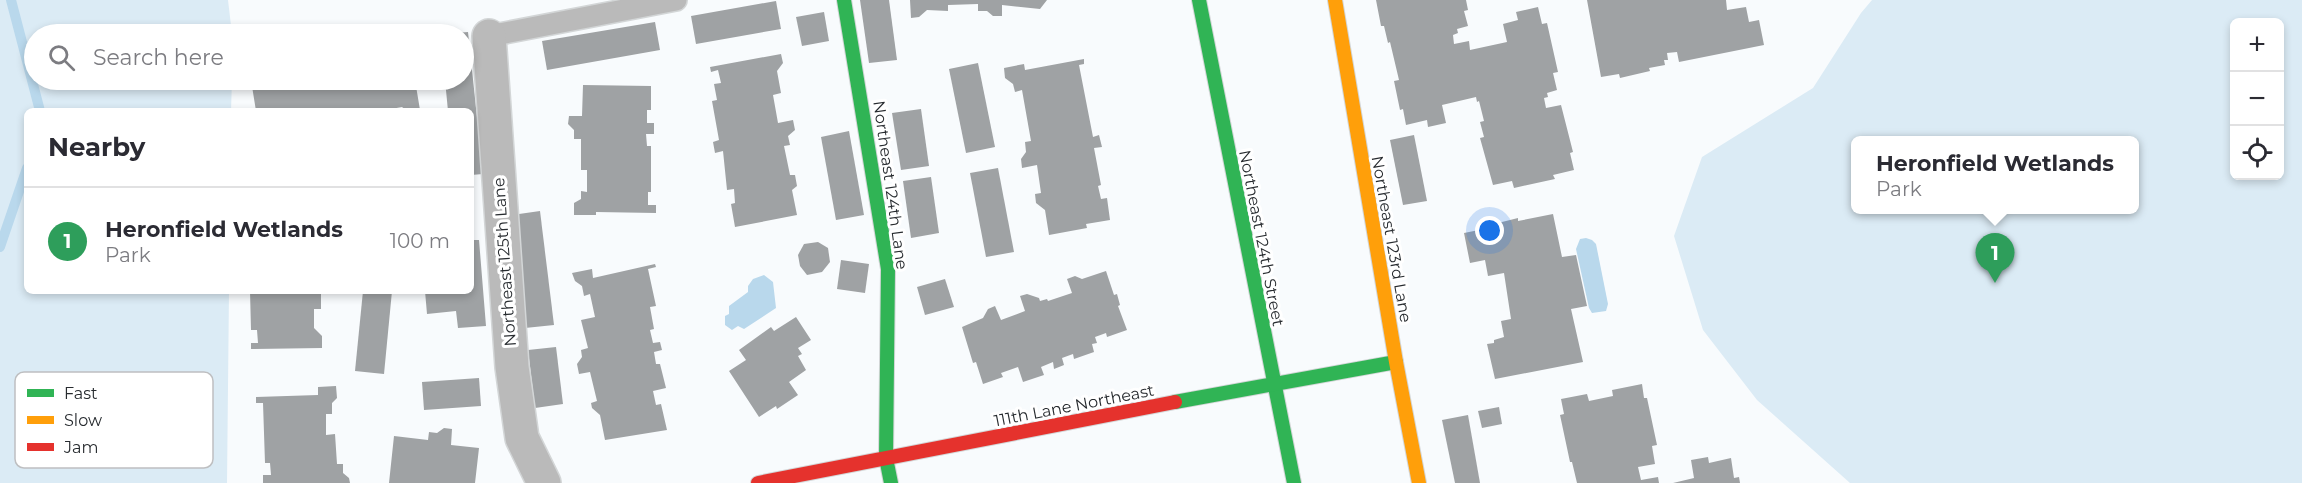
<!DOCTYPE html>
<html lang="en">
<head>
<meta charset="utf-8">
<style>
	:root { --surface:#fff; --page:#f7f7f7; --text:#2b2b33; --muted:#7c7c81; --line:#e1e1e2; --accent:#db2777 }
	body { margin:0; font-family:Montserrat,sans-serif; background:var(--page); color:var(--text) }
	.controls { position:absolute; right:18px; top:18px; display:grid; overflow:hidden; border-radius:9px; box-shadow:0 3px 9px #0003 }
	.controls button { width:54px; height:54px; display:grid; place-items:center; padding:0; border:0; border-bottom:2px solid var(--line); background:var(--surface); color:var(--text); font:30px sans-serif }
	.you { position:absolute; left:1490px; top:231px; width:21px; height:21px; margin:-15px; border:4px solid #fff; border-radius:50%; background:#1a73e8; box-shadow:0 0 0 9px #1a73e833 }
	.badge { display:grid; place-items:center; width:39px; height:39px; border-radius:50%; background:var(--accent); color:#fff; font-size:20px; font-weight:700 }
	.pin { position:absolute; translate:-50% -50px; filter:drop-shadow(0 2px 3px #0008) }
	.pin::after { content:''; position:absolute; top:32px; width:21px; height:18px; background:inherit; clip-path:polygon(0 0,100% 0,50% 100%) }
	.popup { position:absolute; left:1851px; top:136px; width:288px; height:78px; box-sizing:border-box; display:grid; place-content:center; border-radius:9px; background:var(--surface); filter:drop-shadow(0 2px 4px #0005); font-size:20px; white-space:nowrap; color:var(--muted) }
	.popup b { font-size:22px; color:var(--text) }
	.popup::after { content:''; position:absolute; left:50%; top:100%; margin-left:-12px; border:12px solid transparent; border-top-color:var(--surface) }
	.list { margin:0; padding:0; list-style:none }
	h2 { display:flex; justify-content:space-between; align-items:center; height:78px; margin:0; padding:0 24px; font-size:26px }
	h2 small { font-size:20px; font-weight:400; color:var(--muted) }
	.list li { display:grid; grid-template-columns:39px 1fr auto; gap:18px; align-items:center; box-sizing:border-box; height:108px; padding:0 24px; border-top:2px solid var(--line) }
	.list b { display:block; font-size:22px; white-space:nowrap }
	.list p { margin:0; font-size:20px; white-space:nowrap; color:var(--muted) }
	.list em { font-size:20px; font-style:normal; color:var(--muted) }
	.icon { flex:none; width:33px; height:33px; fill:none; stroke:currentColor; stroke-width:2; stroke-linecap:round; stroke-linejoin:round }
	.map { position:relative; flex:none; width:2302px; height:483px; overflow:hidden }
	.search { position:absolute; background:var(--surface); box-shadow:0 3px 9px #0003; left:24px; top:24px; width:450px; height:66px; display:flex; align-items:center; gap:15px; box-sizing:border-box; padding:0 21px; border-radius:33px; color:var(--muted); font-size:22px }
	.panel { position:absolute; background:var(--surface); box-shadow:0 3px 9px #0003; left:24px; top:108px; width:450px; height:186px; border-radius:9px }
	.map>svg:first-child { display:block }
</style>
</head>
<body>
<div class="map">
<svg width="2302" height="483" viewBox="0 0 2302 483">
	<rect width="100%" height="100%" fill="#f8fbfd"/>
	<g fill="#dbebf5" fill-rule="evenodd">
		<path d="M0 0H228L232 34H34V80H232L231 111H27V291H229L227 483H0Z"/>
		<path d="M1872 0H2302V483H1850L1757 400 1703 330 1674 236 1702 157 1813 88 1861 13ZM2234 22H2280V176H2234ZM2134 140V210H1856V140Z"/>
	</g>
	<g fill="#b9d8ec">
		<path d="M1586 238 1592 240 1596 244 1608 304 1606 311 1592 313 1589 308 1576 249 1580 239Z"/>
		<path d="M764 275 773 282 776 308 744 329 738 326 732 330 725 325V316L729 314V306L748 292V286L753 279Z"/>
	</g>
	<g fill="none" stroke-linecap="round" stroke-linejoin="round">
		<g stroke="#b9d8ec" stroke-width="10">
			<path d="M11 0 40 111"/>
			<path d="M0 247 27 168"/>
		</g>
	</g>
	<g fill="#9fa2a4">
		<path d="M860 0H889L897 60 869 63Z"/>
		<path d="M910 0H1047L1040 9 1002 5V16H993L987 11H978V4L948 5V11L927 10 919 17 911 18Z"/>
		<path d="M1376 0H1466L1468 10 1464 11 1468 26 1457 29 1458 33 1453 35 1454 44 1469 41 1470 50 1507 42 1503 24 1518 20 1516 12 1538 7 1542 24 1547 23 1558 72 1553 73 1557 90 1547 93 1548 97 1544 98 1546 108 1561 105 1573 152 1570 153 1574 170 1553 175 1555 179 1514 188 1512 181 1493 185 1480 138 1484 137 1480 122 1484 121 1479 101 1477 102 1476 97 1442 105 1446 123 1428 127 1427 120 1406 125 1403 109 1400 110 1394 81 1399 80 1390 42 1388 43 1384 26H1381Z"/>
		<path d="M1587 0H1726L1727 10 1746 7 1749 22 1759 20 1764 45 1679 62 1677 52 1667 53 1668 60H1664L1665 65 1649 68 1650 71 1620 78 1619 74 1601 77Z"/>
		<path d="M776 1 781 29 696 44 691 16Z"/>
		<path d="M824 12 829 41 802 46 796 17Z"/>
		<path d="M655 22 660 50 547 70 542 41Z"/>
		<path d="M468 32 483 174 471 175V111H448L445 80H464V34L456 33Z"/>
		<path d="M781 54 783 63 777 71 781 93 773 95 778 123 793 120 795 130 788 136 790 145 784 146 790 175H795L797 186 792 190 797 215 735 227 731 204 735 203 734 189 727 190 723 151 715 153 713 142 719 140 712 101 717 100 714 84 721 83 718 70 711 72 710 67Z"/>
		<path d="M1084 59V64L1079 65 1093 137 1099 135 1102 147 1094 148 1101 185 1098 186 1101 199 1107 198 1110 220 1086 224 1087 228 1049 235 1045 210 1036 203 1035 194 1041 193 1037 165 1022 168 1021 159 1026 152 1025 142 1031 141 1022 90 1015 92 1013 84 1005 78 1004 68 1024 64 1025 70Z"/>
		<path d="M978 63 995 147 966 153 949 69Z"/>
		<path d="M251 80H415L420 110 407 111 402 107 380 111H256Z"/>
		<path d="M583 85 651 86V110H647V123H654V134H646L647 146H651V192H648V205H656V213L596 212V215H574V203L581 199V191L587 192V170H581V139H574V130L568 124 569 116H582Z"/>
		<path d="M921 109 929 166 901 170 892 113Z"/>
		<path d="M849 131 864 215 836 220 821 137Z"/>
		<path d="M1414 135 1427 201 1403 205 1390 140Z"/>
		<path d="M998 168 1014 252 986 257 970 173Z"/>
		<path d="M931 177 939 233 911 238 903 181Z"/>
		<path d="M540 211 554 325 525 328 512 215Z"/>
		<path d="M1553 214 1562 257 1576 255 1587 306 1571 309 1583 362 1495 379 1487 344 1494 343V340L1504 337 1501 321 1511 319 1504 273 1488 276 1485 260 1470 263 1464 233 1494 227V224L1518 218V221Z"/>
		<path d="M471 240H479L486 326 458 328 456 311 427 314 425 291H471Z"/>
		<path d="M818 242 828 248 830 262 822 272 807 275 800 266 798 255 804 244Z"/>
		<path d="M841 260 869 264 865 293 837 289Z"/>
		<path d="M655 264 656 267 648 269 656 306 650 307 654 329 650 330 653 343 660 342 662 350 654 352 656 364H660L666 388 653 391 656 405 661 404 667 430 605 440 600 415 592 408 591 403 597 401 590 372 579 374 577 364 582 357 581 350 588 348 581 320 595 317 590 294 584 296 582 286 575 281 572 273 592 269 593 278Z"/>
		<path d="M1106 271 1114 295 1117 294 1120 305 1118 306 1127 330 1107 337 1106 333 1095 337 1097 343 1092 344 1094 352 1074 359 1073 354 1062 358 1064 365 1054 369 1053 362 1041 367 1044 375 1023 382 1018 367 1001 373 1003 377 983 384 976 362 973 363 962 327 983 318 988 309 995 306 1001 320 1025 311 1020 296 1027 294 1039 298 1040 301 1047 299 1048 301 1072 293 1067 279 1075 276 1082 279Z"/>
		<path d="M945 279 954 307 925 315 917 287Z"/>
		<path d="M250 291H321V309H314V328L322 336V348L251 349V343H258L257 330H251Z"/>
		<path d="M363 291H392L384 374 355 371Z"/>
		<path d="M796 317 811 340 798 348 802 354 798 356 806 370 789 382 798 395 777 409 776 406 759 417 729 371 746 360 739 350 771 327 774 331Z"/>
		<path d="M556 347 563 404 535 408 528 350Z"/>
		<path d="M479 378 481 406 424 410 422 382Z"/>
		<path d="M1642 384 1644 398H1647L1657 445 1652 446 1655 464 1638 467 1641 480 1658 477 1659 483H1577L1572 462H1570L1560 415 1564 414 1561 399 1587 394 1589 401 1613 396 1612 390Z"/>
		<path d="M336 386 337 398 332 403V414H326V435L335 434 337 464H343V473L349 478 350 483H263V475H271L270 463H265L263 403H256V397L318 395V387Z"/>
		<path d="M1499 407 1502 424 1482 428 1478 411Z"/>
		<path d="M1468 415 1480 483H1455L1442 420Z"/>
		<path d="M444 428 452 429 451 445 479 448 475 483H389L394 436 428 440 429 432 437 433Z"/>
		<path d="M1708 457 1709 463 1731 458 1734 478 1739 477 1740 483H1673L1694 478 1691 460Z"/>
	</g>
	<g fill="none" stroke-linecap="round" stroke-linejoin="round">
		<defs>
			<path id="lane" d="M489 36 676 0"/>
			<path id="street" d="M489 36 512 367 522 438 544 483"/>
			<g id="fast">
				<path d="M844 0 888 269 886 458 891 483"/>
				<path d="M1199 0 1294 483"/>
				<path d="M1175 402 1396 362"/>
			</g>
			<path id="slow" d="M1335 0 1396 362 1419 483"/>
			<path id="jam" d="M758 483 1175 402"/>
		</defs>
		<use href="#lane" stroke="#d3d6d7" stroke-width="24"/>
		<use href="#street" stroke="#d3d6d7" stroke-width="36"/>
		<use href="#fast" stroke="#d3d6d7" stroke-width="16"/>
		<use href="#slow" stroke="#d3d6d7" stroke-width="16"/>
		<use href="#jam" stroke="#d3d6d7" stroke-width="16"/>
		<use href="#lane" stroke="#bababa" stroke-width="21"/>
		<use href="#street" stroke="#bababa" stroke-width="33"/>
		<use href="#fast" stroke="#30b455" stroke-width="14"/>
		<use href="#slow" stroke="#ff9f0a" stroke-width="14"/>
		<use href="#jam" stroke="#e5322d" stroke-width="14"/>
	</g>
	<g text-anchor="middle" stroke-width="6" stroke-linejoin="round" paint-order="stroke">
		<g font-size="16" fill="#272b2f" stroke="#fff">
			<text transform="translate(891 185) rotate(82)" y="6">Northeast 124th Lane</text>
			<text transform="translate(1262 238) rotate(79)" y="6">Northeast 124th Street</text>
			<text transform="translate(1392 239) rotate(80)" y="6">Northeast 123rd Lane</text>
			<text transform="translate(504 262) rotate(-94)" y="6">Northeast 125th Lane</text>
			<text transform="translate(1074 405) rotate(-11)" y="6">111th Lane Northeast</text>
		</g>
	</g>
	<rect x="15" y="372" width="198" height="96" rx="9" fill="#fff" stroke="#bebfc1" stroke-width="1.5"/>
	<rect x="27" y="389" width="27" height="8" fill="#30b455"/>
	<rect x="27" y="416" width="27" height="8" fill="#ff9f0a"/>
	<rect x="27" y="443" width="27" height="8" fill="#e5322d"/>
	<g font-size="16" fill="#272b2f">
		<text x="64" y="399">Fast</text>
		<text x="64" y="426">Slow</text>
		<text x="64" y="453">Jam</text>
	</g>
</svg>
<div class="controls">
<button>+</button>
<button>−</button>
<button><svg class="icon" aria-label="locate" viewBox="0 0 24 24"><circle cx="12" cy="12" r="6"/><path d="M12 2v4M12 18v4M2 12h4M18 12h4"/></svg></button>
</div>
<div class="you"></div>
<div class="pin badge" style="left:1995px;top:283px;background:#2e9e5b">1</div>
<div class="popup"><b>Heronfield Wetlands</b>Park</div>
<div class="search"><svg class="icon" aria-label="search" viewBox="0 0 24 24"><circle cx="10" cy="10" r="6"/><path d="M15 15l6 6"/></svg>Search here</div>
<section class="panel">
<h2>Nearby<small></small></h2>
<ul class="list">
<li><span class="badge" style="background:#2e9e5b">1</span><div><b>Heronfield Wetlands</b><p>Park</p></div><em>100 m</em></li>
</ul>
</section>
</div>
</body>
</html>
